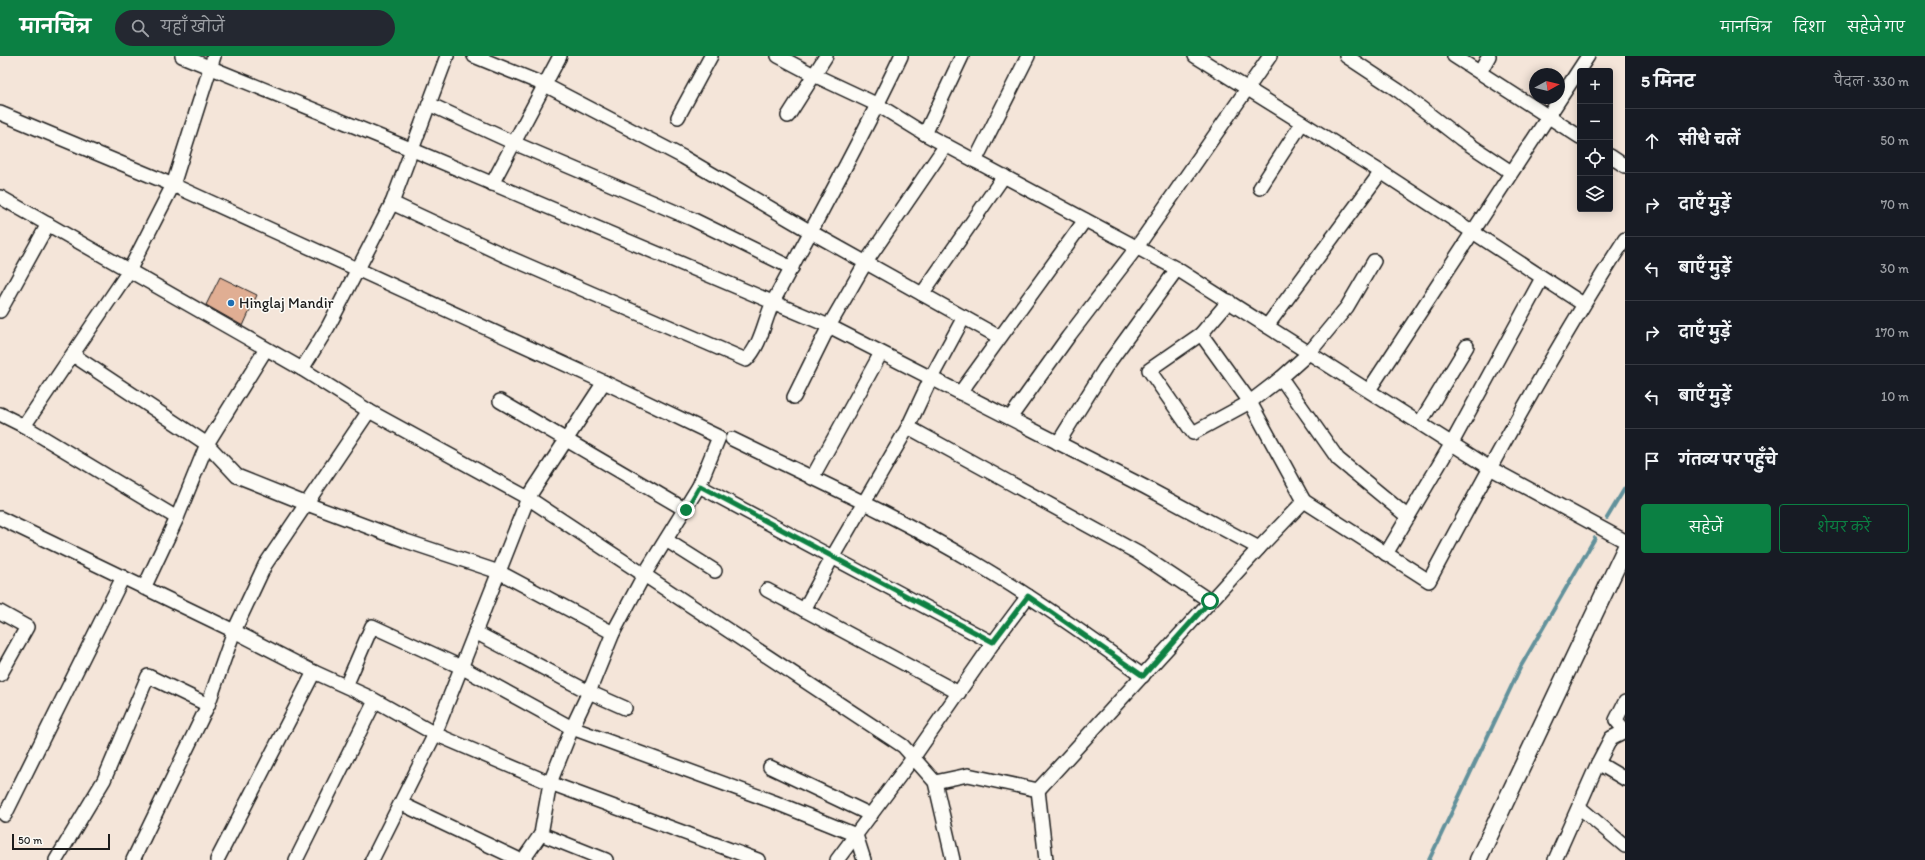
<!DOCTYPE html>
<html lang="hi">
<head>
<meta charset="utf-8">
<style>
	:root { --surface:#171b24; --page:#242831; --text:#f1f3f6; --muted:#9ea1a6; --line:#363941; --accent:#0b8043 }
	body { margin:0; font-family:Itim,"Playpen Sans Deva",sans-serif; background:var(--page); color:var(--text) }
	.controls { position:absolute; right:12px; top:12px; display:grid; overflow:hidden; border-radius:4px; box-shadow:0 2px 10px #0003 }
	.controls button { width:36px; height:36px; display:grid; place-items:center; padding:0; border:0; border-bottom:1px solid var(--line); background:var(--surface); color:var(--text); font:20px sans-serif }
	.compass { position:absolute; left:1529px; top:12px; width:36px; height:36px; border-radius:50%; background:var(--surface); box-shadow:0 2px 10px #0003; rotate:82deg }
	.scale { position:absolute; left:12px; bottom:10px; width:98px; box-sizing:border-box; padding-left:4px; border:2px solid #1c1c1c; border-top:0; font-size:11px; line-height:14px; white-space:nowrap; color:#1c1c1c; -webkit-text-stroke:3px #fdfcf7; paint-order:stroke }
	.stop { position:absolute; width:12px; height:12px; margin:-9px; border:3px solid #0b8043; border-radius:50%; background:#fff }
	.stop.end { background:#0b8043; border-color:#fff; box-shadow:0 1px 4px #0008 }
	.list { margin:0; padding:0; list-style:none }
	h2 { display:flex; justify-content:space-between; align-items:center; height:52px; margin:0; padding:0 16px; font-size:17px }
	h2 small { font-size:13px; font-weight:400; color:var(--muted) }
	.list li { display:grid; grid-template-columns:26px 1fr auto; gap:12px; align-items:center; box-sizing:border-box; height:64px; padding:0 16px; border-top:1px solid var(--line) }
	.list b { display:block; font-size:15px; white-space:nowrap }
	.list em { font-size:13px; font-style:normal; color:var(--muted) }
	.actions { display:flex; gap:8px; padding:12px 16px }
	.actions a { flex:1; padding:9px 0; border:1px solid var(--accent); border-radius:4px; text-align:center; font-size:14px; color:var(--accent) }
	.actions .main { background:var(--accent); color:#fff }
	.icon { flex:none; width:22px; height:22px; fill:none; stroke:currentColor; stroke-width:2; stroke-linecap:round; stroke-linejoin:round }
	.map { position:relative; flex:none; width:1625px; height:804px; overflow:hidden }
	header { display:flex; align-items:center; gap:24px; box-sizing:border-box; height:56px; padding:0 20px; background:var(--accent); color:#fff }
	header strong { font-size:19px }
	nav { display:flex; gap:22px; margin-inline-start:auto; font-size:14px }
	.search { width:280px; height:36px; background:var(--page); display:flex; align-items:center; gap:10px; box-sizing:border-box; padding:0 14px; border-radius:22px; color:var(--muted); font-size:15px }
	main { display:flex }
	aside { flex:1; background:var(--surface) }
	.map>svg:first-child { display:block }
</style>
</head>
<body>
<header>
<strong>मानचित्र</strong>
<div class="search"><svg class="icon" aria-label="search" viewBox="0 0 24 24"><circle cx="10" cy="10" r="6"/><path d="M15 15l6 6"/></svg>यहाँ खोजें</div>
<nav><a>मानचित्र</a><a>दिशा</a><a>सहेजे गए</a></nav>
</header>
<main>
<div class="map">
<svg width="1625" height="804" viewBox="0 0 1625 804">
	<rect width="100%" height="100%" fill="#f4e5d9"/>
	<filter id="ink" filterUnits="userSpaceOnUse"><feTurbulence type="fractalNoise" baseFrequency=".025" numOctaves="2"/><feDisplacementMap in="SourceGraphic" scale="8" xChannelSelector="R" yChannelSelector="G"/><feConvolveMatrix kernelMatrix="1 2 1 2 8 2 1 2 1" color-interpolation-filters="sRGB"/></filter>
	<g filter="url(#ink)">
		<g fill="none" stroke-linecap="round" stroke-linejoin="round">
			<g stroke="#62919b" stroke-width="4">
				<path d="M1607 462 1625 432"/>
				<path d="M1429 804 1521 610 1595 482"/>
			</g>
		</g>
		<path fill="#e0ae93" stroke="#1c1c1c" d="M220 221 257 239 243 270 206 249Z"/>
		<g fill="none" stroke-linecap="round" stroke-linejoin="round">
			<defs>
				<g id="minor">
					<path d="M182 0 413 94 829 270 1145 431 1259 492"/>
					<path d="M474 0 545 29 683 101 811 176 999 281"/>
					<path d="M778 0 814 19 878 49 925 78 1177 213 1490 412 1625 485"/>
					<path d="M1195 0 1381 116 1583 248"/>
					<path d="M1346 0 1399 35 1461 83 1511 116"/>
					<path d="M1454 0 1580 81"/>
					<path d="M1480 16 1489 0"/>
					<path d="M429 48 514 87 692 163 792 212"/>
					<path d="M0 57 173 129 604 326 719 381 699 430 644 519 613 577 589 636 572 672 461 611 372 570 346 630"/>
					<path d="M788 60 826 0"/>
					<path d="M678 61 711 0"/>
					<path d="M925 78 962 0"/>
					<path d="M1610 100 1625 110"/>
					<path d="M975 105 1028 0"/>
					<path d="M492 128 560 0"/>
					<path d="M1260 132 1302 67"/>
					<path d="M0 141 302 313 369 355 528 442 903 690 935 726 953 804"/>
					<path d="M392 147 508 201 746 304C762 288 764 264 774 244 817 163 862 83 901 0"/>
					<path d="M922 238 1004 120"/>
					<path d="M1229 245 1201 278 1149 314 1193 377 1250 346 1281 322 1309 297 1347 251 1374 205"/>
					<path d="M0 255 48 168"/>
					<path d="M1267 270 1381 116"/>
					<path d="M1201 278 1250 346 1304 445"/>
					<path d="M73 299 207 388 237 420 307 448 406 485 499 516 613 577"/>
					<path d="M302 313 328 271 392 147 447 0"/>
					<path d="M1281 322 1338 403 1408 461"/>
					<path d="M1369 334 1588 0"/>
					<path d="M960 337 1085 164"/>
					<path d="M794 341 829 270 866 206 946 89"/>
					<path d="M500 345 686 454"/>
					<path d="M0 358 24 370 177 462"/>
					<path d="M1010 362 1068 281 1137 191 1270 0"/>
					<path d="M1420 367 1467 290"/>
					<path d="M24 370 129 215 173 129 214 0"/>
					<path d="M908 371 1138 497 1210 545"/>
					<path d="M732 383C814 423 897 460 975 507 1033 541 1088 580 1143 620"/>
					<path d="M1058 387 1105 312 1177 213"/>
					<path d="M812 422 881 297"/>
					<path d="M699 430 993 587 1028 540"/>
					<path d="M0 462 234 575 314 616"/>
					<path d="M666 484 715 515"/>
					<path d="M1386 498 1452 387 1542 222"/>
					<path d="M144 532 177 462 207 388 266 293"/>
					<path d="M767 534 959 637"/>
					<path d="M804 554 833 500 908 371 931 322 964 261"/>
					<path d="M0 556 27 571 0 619"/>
					<path d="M475 576 589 636 625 652"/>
					<path d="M1625 646 1616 664 1625 675"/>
					<path d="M1598 707 1625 723"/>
					<path d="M770 711 871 759"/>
					<path d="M935 726 968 719 1038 734 1259 492 1304 445 1429 525C1491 409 1554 293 1625 183"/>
					<path d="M1038 734 1046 804"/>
					<path d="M404 749 520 804"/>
					<path d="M1579 751 1625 790"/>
					<path d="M5 759 123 521"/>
					<path d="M541 778 606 804"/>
					<path d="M56 804 104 724 148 620 208 649"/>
					<path d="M133 804 208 649 234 575 265 509 369 355"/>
					<path d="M217 804 314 616 369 641 435 678 550 727 758 804"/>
					<path d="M296 804 375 645"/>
					<path d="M372 804 435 678 528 442 604 326"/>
					<path d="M523 804 541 778 550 727 572 672 774 746 856 779 864 804"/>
					<path d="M837 804 913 702 993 587"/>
					<path d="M1555 804 1598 707 1611 682 1625 675"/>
				</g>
				<path id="tertiary" d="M1478 804 1625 493"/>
			</defs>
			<use href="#minor" stroke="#1c1c1c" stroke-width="16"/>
			<use href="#tertiary" stroke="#1c1c1c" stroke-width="19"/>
			<use href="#minor" stroke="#fdfcf7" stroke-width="13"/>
			<use href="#tertiary" stroke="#fdfcf7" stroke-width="16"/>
		</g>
	</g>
	<g fill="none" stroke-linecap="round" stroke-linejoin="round" filter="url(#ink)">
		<path stroke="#0b8043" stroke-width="5" d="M686 454 700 430 993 586 1028 540 1143 620 1210 545"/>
	</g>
	<circle fill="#1f6fb2" stroke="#fdfcf7" stroke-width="1.5" cx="231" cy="247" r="4"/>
	<g text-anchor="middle" stroke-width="3" stroke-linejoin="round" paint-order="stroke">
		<g font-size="15" fill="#1c1c1c" stroke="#fdfcf7" text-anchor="start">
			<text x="239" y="252">Hinglaj Mandir</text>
		</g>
	</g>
</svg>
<div class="controls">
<button>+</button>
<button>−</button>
<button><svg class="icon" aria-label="locate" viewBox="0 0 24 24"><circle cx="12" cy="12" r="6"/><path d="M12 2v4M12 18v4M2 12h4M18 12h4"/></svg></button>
<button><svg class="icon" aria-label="layers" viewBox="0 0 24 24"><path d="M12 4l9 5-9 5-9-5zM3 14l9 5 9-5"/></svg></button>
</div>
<svg class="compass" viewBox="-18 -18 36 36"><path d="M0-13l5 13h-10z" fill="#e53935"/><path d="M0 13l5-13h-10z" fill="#9ea1a6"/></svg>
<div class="scale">50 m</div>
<div class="stop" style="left:1210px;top:545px"></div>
<div class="stop end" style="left:686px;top:454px"></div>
</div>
<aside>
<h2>5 मिनट<small>पैदल · 330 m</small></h2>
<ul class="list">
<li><svg class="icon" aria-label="ahead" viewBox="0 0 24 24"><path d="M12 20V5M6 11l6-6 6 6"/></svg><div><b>सीधे चलें</b></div><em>50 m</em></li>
<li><svg class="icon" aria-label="right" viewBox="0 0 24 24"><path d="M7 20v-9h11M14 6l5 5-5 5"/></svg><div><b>दाएँ मुड़ें</b></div><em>70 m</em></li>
<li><svg class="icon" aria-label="left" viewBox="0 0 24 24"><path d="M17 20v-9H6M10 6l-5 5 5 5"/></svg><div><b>बाएँ मुड़ें</b></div><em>30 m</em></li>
<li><svg class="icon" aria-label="right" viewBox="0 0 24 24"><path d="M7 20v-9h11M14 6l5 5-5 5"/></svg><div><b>दाएँ मुड़ें</b></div><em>170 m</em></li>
<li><svg class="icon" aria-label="left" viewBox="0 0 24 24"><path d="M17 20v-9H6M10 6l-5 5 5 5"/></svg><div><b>बाएँ मुड़ें</b></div><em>10 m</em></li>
<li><svg class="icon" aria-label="arrive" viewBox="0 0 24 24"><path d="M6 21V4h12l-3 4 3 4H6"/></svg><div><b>गंतव्य पर पहुँचे</b></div></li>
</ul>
<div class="actions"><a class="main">सहेजें</a><a>शेयर करें</a></div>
</aside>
</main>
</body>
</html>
